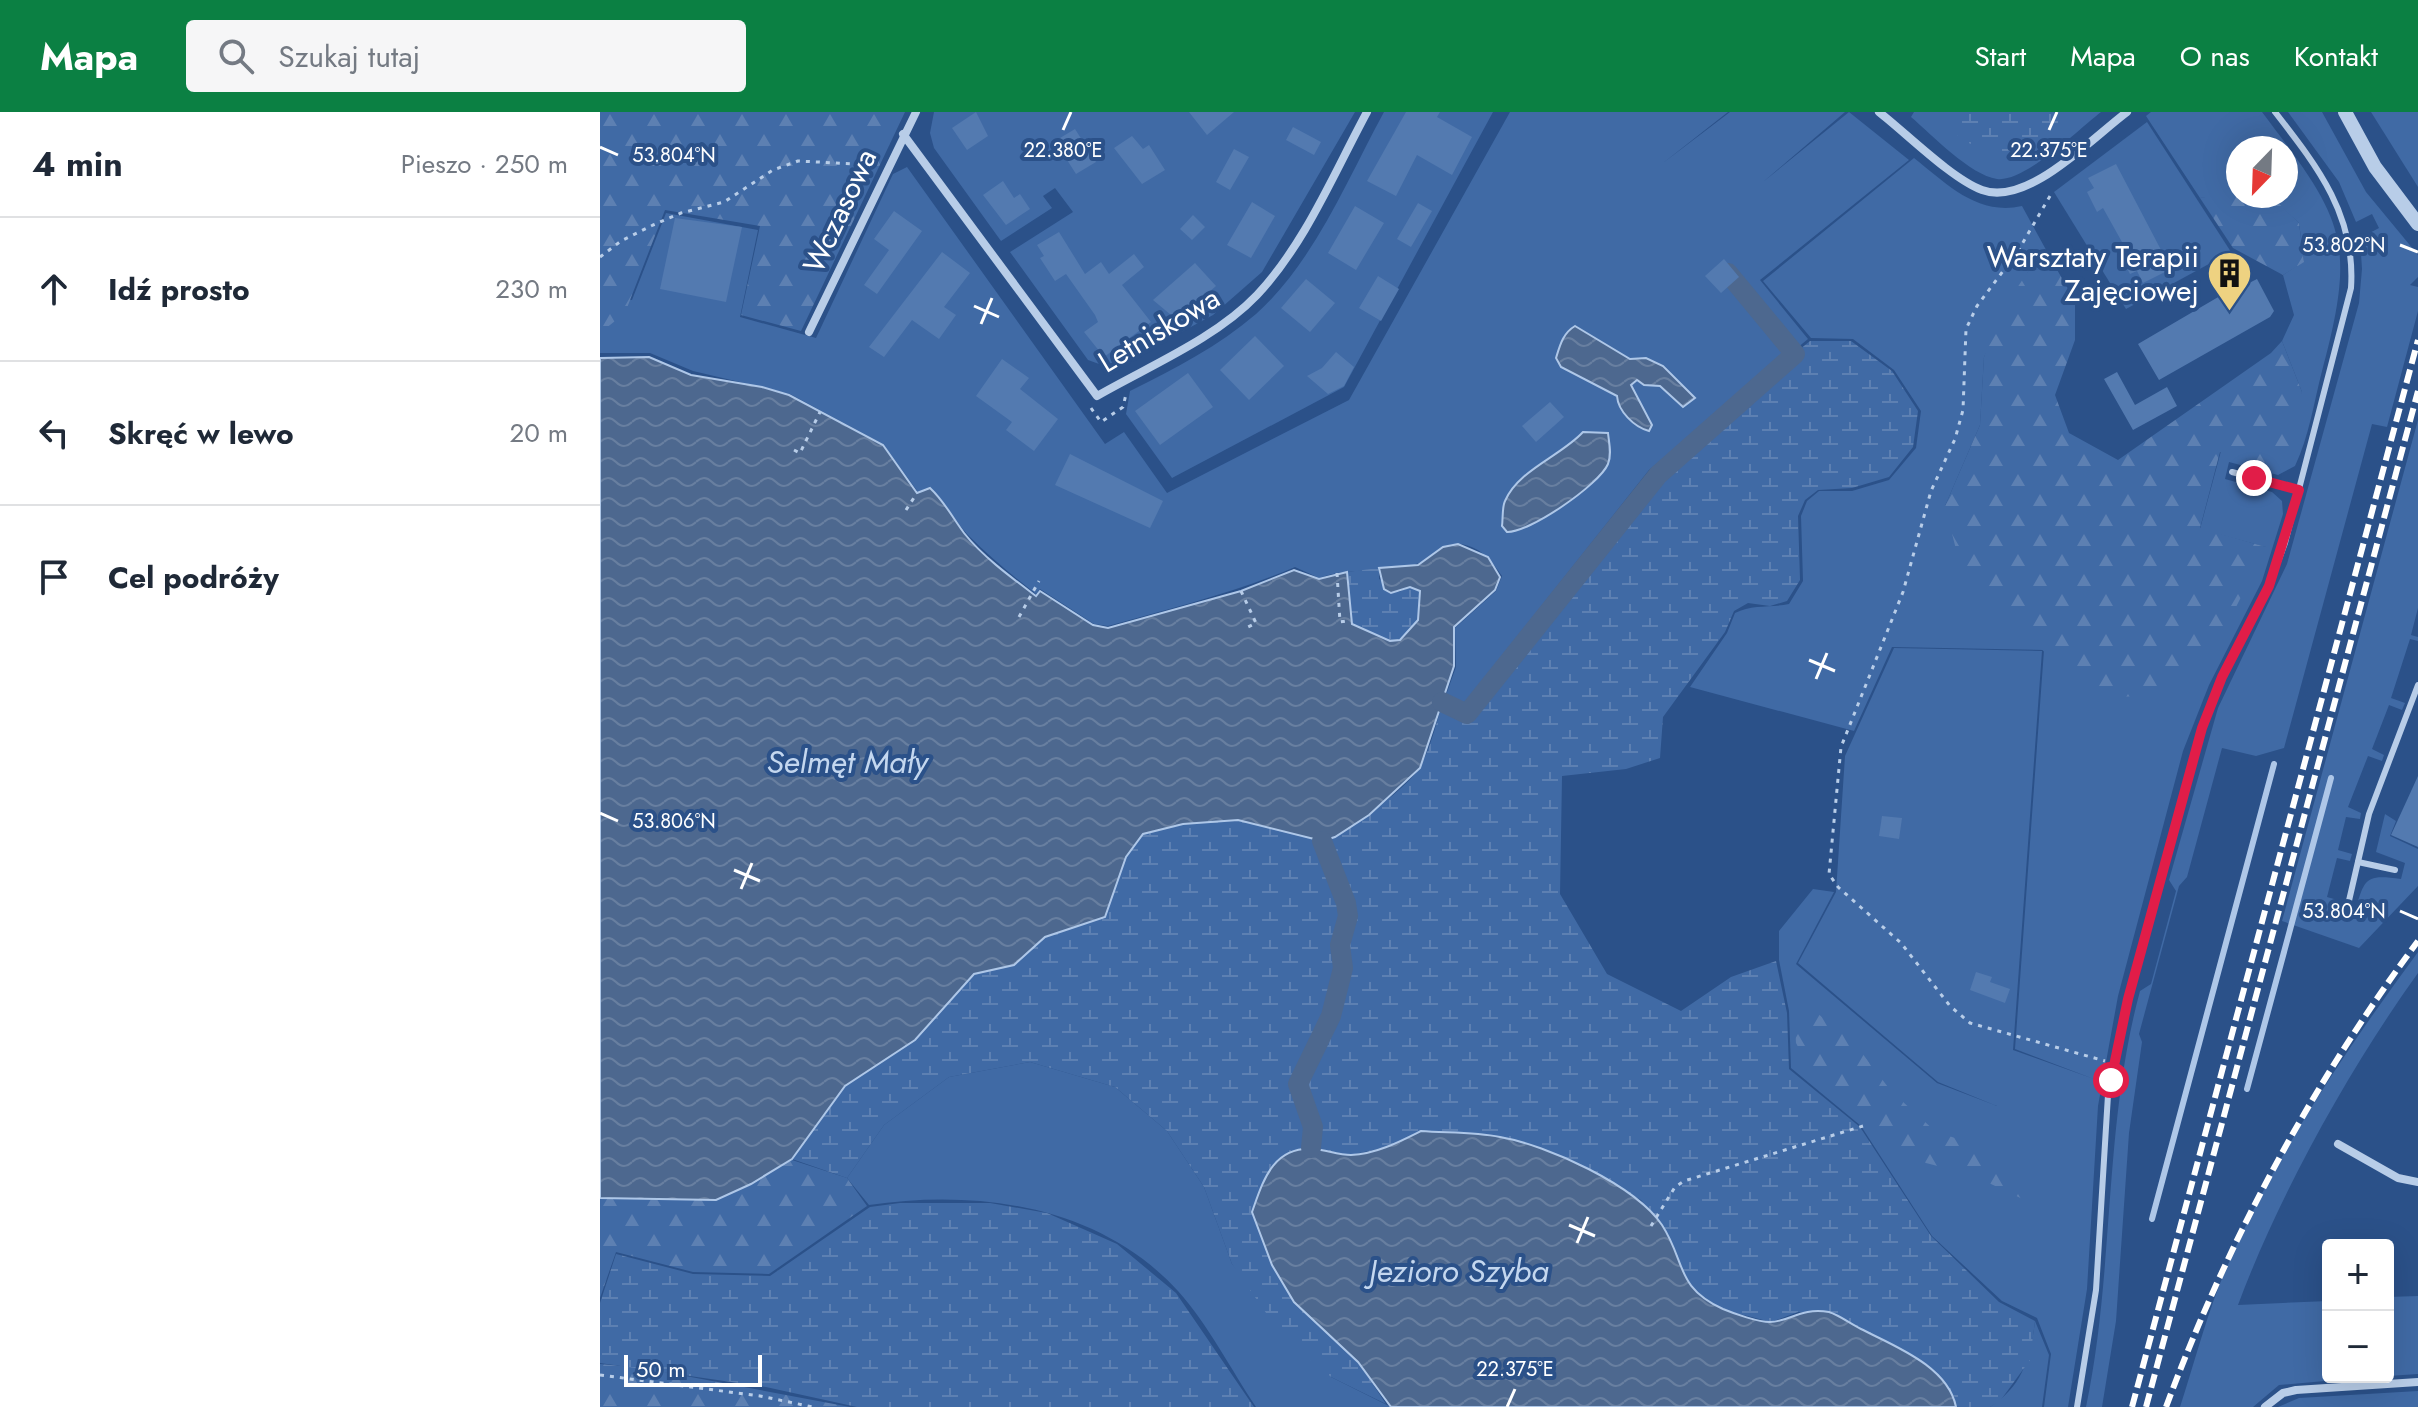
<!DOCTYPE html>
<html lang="pl">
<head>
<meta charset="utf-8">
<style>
	:root { --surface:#fff; --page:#f6f6f7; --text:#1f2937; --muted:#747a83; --line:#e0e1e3; --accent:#0b8043 }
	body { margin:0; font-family:Jost,sans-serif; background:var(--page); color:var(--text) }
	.controls { position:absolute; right:24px; bottom:24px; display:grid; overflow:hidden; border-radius:8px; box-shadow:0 8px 32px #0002 }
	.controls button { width:72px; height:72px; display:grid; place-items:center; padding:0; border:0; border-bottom:2px solid var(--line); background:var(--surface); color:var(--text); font:40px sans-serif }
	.compass { position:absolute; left:1626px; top:24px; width:72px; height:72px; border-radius:50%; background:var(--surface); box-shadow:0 8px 32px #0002; rotate:203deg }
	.scale { position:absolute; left:24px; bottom:20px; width:138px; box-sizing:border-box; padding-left:8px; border:4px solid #fff; border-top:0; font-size:22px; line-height:28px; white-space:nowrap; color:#fff; -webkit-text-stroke:6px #2b5189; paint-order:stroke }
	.stop { position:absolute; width:24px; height:24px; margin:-18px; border:6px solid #e11d48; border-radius:50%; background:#fff }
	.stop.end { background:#e11d48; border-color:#fff; box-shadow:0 2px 8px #0008 }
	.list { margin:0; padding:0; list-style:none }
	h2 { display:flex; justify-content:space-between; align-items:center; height:104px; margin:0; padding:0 32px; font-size:34px }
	h2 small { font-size:26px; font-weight:400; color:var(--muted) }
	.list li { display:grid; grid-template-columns:52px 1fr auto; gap:24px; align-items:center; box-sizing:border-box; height:144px; padding:0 32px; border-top:2px solid var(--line) }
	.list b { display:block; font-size:30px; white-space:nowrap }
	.list em { font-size:26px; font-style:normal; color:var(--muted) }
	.icon { flex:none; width:44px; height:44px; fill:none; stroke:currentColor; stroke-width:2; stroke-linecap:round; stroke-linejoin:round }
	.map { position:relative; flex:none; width:1818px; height:1295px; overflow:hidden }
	header { display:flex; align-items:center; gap:48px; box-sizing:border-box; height:112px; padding:0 40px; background:var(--accent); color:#fff }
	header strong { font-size:38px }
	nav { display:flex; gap:44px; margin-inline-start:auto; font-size:28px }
	.search { width:560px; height:72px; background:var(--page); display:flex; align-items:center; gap:20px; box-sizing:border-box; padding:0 28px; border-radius:8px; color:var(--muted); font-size:30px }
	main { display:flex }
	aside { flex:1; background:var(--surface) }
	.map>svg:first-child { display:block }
</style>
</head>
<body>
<header>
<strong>Mapa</strong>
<div class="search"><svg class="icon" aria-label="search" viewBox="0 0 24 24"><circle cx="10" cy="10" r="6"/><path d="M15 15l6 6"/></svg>Szukaj tutaj</div>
<nav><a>Start</a><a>Mapa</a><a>O nas</a><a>Kontakt</a></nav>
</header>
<main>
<aside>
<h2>4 min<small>Pieszo · 250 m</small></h2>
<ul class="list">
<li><svg class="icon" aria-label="ahead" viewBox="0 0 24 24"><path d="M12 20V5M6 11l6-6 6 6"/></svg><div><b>Idź prosto</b></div><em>230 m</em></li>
<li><svg class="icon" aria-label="left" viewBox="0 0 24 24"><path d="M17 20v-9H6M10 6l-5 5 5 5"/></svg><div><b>Skręć w lewo</b></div><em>20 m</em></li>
<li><svg class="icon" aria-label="arrive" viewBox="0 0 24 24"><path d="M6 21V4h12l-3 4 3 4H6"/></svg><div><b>Cel podróży</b></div></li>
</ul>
</aside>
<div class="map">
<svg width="1818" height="1295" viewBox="0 0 1818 1295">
	<defs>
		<pattern id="forest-firs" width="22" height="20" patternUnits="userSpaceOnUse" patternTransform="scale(2)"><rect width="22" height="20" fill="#406aa5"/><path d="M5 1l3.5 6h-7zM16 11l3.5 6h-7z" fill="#5d80b2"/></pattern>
		<pattern id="wetland-marsh" width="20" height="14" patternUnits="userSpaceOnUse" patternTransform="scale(2)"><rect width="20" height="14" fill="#406aa5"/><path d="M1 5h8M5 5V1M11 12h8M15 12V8" fill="none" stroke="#5d80b2"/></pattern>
		<pattern id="water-waves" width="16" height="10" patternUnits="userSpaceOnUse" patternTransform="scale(2)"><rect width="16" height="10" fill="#4d688f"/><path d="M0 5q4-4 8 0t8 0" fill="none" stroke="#687fa0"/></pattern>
	</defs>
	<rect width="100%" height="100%" fill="#2b5189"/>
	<g fill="#406aa5">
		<path d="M334 0H755L662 160 613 203 513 257 488 248 410 140 473 100 455 76 443 84 452 96 401 129 334 36 330 21Z"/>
		<path d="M784 0H893L744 275 572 366 526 302 530 279C574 257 619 234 656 202 714 150 747 68 784 0Z"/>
		<path d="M910 0H1128L1063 51 1130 0H1245L1163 70 1249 0 1309 48 1160 168 1208 227 1049 358 864 592 846 583 856 555 855 516 896 479 902 464C891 448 879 433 858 432 842 431 833 446 819 451 792 462 752 454 719 466L695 455C634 481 572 496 508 514L494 512 440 477 436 482C413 464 390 445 369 424 354 409 347 390 330 376L318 380 283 332 190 282 93 259 50 241H0V183L32 188 66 101 158 118 140 205 216 226 293 62 307 55 505 332 524 320 567 381 749 288Z"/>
		<path d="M1314 0H1501C1479 17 1424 71 1397 67 1370 63 1332 23 1311 5Z"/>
		<path d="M1551 0H1662C1742 106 1758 126 1722 259 1714 290 1709 325 1695 354L1678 363 1629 350 1625 367 1672 380 1682 389 1683 402 1662 469 1609 573 1583 639 1518 884 1498 994 1487 1177 1468 1295H1444L1451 1242 1437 1206 1402 1189 1332 1124 1261 1014 1191 956 1189 899 1179 848V819L1213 777 1234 780 1196 852 1337 971 1397 994 1338 970 1198 851 1236 780 1245 644 1294 536 1442 539 1413 938 1494 967 1415 937 1444 538 1292 535 1254 619 1090 575 1127 521 1135 501C1152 492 1170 496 1189 492L1203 469 1201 404 1207 389 1219 379H1252L1289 368 1316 336 1321 299 1294 258 1253 227 1211 226 1163 169 1314 46C1347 72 1377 104 1422 94L1456 156 1429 158 1384 245 1380 313 1345 394 1666 435 1600 417 1621 339 1663 351 1702 280 1682 229 1694 203 1683 163 1704 149 1699 111 1669 84H1686V36H1638V82L1600 86 1546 4Z"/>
		<path d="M1688 0H1722L1766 80 1818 143V165L1810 173 1818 175V199L1787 315 1772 312 1684 636 1656 644 1622 636 1587 765 1579 774 1539 922 1542 930 1529 1021 1516 1209 1502 1295H1486C1515 1157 1503 1016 1540 879L1551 872 1576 779 1569 768 1618 596 1687 452 1759 191 1762 157 1760 126 1779 116 1772 102 1756 110 1739 70Z"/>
		<path d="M1771 0H1818V75Z"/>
		<path d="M1547 10 1631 140 1526 197 1454 80Z"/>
		<path d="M1818 308V496L1811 523 1818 525V529L1810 527 1791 586 1805 591 1802 598 1789 593 1772 637 1784 643 1782 649 1768 644 1748 695 1761 701 1760 707 1746 705 1738 738 1752 742 1750 749 1737 746 1727 785 1741 789 1739 795 1755 799C1765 766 1765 762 1801 767L1805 751 1776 740 1785 702 1796 709 1790 724 1818 737V774L1759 836 1682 809Z"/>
		<path d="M1818 840V861C1749 957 1679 1083 1638 1193L1728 1189V1265H1769L1679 1273 1653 1295H1580C1593 1255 1604 1213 1619 1174 1667 1055 1742 943 1818 840Z"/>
		<path d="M430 950 515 975 567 1019 604 1075 632 1152 731 1265 791 1295H656C632 1259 607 1211 578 1179 499 1093 378 1077 269 1093L247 1066 284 1013 349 965Z"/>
		<path d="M1818 1184V1262L1788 1264V1185Z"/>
		<path d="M1435 1209 1449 1243 1442 1295H1390C1423 1274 1431 1244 1435 1209Z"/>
		<path d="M1818 1279V1295H1678L1699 1286Z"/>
	</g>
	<g fill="url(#forest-firs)">
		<path d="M0 0H305L201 219 141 203 160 114 65 98 25 201 0 221Z"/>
		<path d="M1628 81 1671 84 1699 111 1704 150 1683 163 1633 136 1600 86Z"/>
		<path d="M1456 156 1475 189V228L1455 283 1469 321 1518 348 1671 241 1682 229 1702 280 1688 341 1663 351 1620 340 1600 416 1666 435 1608 551 1590 564 1536 584 1490 587 1360 453 1345 394 1380 313 1384 245 1399 203 1429 158Z"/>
		<path d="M1209 895 1252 928 1291 979 1336 1020 1371 1031 1408 1053 1435 1079 1429 1090 1372 1063 1326 1051 1286 1029 1213 963 1196 931 1194 896Z"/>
		<path d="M192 1048 247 1066 267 1094 169 1162 93 1160 16 1140 0 1186V1086L116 1088Z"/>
		<path d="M0 1252 43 1256 250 1295H0Z"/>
	</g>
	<g fill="url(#wetland-marsh)">
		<path d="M1347 0H1478C1452 37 1420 50 1379 35 1360 29 1350 19 1347 0Z"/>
		<path d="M1210 229H1251L1292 259 1318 299 1313 335 1289 365 1252 376 1218 378 1205 388 1198 404 1200 468 1187 489 1170 494 1148 491 1134 499 1125 520 1063 605 1060 646 1026 657 962 664 960 782 1007 862 1081 899 1131 865 1176 849 1187 901 1189 957 1260 1015 1331 1124 1399 1190 1435 1209 1430 1248 1400 1289 1390 1295H1356L1354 1284 1264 1218 1230 1201 1198 1200 1171 1210 1124 1198 1090 1177 1063 1114 1041 1088 951 1041 901 1025 821 1019 787 1035 750 1043 728 1039 694 1190 758 1250 786 1292 731 1265 682 1224 632 1152 604 1075 567 1019 515 975 430 950 349 965 284 1013 247 1066 192 1047 245 974 315 928 374 862 414 853 445 825 505 805 526 745 543 722 583 712 638 708 722 729C745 722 808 676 820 655 832 634 837 606 845 584L864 593 1051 359Z"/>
		<path d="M779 456V467L799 480 810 475 820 479 818 508 800 528 790 529 752 512 747 460Z"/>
		<path d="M300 1091H390L447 1101 517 1132 576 1181 654 1295H257L166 1275 0 1251V1191L16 1142 93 1162 170 1164 270 1095Z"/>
	</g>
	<g fill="url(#water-waves)" stroke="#aec7e8" stroke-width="2">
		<path d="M975 214 1030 247 1046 246 1063 254 1095 286 1083 295 1060 274 1044 273 1037 268 1031 273 1052 313 1049 319C1034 315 1018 299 1017 284L961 255 956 246C960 233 963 221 975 214Z"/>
		<path d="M49 245 91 263 162 275 189 283 283 333 317 381 330 376C345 390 352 405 364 421 382 444 412 466 436 484L440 479 493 513 508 516 641 479 694 458 719 467 747 460 752 512 790 529 800 528 818 508 820 479 810 475 791 481 784 477 779 456 818 453 843 435 858 432 888 445 900 465 895 478 854 515V554L820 656 769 703 735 725 722 729 638 708 583 712 543 722 526 745 505 805 445 825 414 853 374 862 315 928 245 974 192 1047 151 1072 116 1088 0 1086V246Z"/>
		<path d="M983 320 1008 321C1009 331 1012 342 1008 352 999 373 929 421 907 420L902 414C903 407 902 395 905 389 918 358 961 344 983 320Z"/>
		<path d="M821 1019C847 1021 874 1020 900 1025 947 1033 1035 1073 1062 1113 1086 1150 1075 1175 1123 1197 1135 1202 1158 1210 1170 1210 1189 1210 1201 1195 1229 1200 1239 1203 1251 1212 1261 1217 1294 1234 1348 1254 1356 1295H791L758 1250 694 1190 672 1153 652 1100C663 1069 673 1033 715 1037 726 1038 739 1043 751 1043 776 1042 799 1030 821 1019Z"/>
	</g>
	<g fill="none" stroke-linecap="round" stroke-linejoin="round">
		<g stroke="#aec7e8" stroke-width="6">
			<path d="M1647 977 1731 666"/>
			<path d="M1552 1107 1674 652"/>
		</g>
		<g stroke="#4d688f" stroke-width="20">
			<path d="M842 590 867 602 1058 363 1195 242 1128 161"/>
			<path d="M711 1036 713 1015 698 972 731 904 743 856 740 833 748 804 746 791 722 729"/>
		</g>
	</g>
	<g fill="#537ab0">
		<path d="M376 0 388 24 367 38 352 16Z"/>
		<path d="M589 0H634L607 23Z"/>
		<path d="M806 0H840L837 5 872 25 852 63 817 43 796 84 767 69Z"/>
		<path d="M693 15 721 30 714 43 686 28Z"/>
		<path d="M475 17 496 50 476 62 455 29Z"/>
		<path d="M532 24 543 37 549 33 565 58 542 72 514 36Z"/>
		<path d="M634 37 649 45 630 78 616 70Z"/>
		<path d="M1516 52 1571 157 1543 171 1537 159 1530 162 1520 143 1527 139 1503 96 1497 100 1487 80 1494 76 1488 66Z"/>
		<path d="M403 69 414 86 420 82 430 97 406 113 383 83Z"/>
		<path d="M652 90 675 104 651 146 627 133Z"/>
		<path d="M818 91 832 99 811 135 797 127Z"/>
		<path d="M755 94 784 111 756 158 728 141Z"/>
		<path d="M294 99 322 119 277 182 264 173 289 138 274 127Z"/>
		<path d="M593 103 605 115 592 128 580 117Z"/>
		<path d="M75 106 142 115 126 190 60 177Z"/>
		<path d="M459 120 485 162 501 150 509 162 534 142 544 155 522 173 551 210 504 245 484 220 498 210 495 203 466 162 455 169 440 146 444 144 437 133Z"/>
		<path d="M342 140 370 161 344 195 356 203 339 227 312 208 284 245 269 235Z"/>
		<path d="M1124 147 1139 165 1121 181 1105 164Z"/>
		<path d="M595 151 616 174 577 208 553 188Z"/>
		<path d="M778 164 799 177 781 209 759 196Z"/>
		<path d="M706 167 735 191 710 220 681 196Z"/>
		<path d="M1649 167 1651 170 1657 167 1674 199 1670 205 1559 268 1538 232Z"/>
		<path d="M655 224 684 254 649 288 620 258Z"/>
		<path d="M736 240 754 255 744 274 728 282 707 264 722 256Z"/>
		<path d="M402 247 429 266 420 277 458 307 434 339 406 318 412 310 376 284Z"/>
		<path d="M1517 260 1535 293 1567 275 1577 294 1533 318 1504 267Z"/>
		<path d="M588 261 613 295 560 333 535 299Z"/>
		<path d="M950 290 964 305 936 330 922 314Z"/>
		<path d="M470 342 563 389 550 416 455 373Z"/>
		<path d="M1818 664V735L1791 723Z"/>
		<path d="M1282 704 1302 706 1299 727 1279 724Z"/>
		<path d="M1376 860 1392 865 1390 870 1410 877 1405 891 1370 878Z"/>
	</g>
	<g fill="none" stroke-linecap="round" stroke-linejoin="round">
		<g stroke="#b8cde8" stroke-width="3" stroke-dasharray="4 6" stroke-linecap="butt">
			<path d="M1450 84 1418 139 1377 194 1366 217 1363 298 1355 327 1331 379 1303 480 1241 635 1229 762 1238 775 1301 831 1350 894 1370 911 1505 949"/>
			<path d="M0 145 21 129 53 113 81 101 124 90 173 58 198 49 276 53"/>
			<path d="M491 296 501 310 523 295 526 282"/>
			<path d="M194 338 200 341 220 300"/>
			<path d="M306 398 317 381"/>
			<path d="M737 461 740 510 746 509"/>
			<path d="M641 479 656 511 646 516"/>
			<path d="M419 505 439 469"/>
			<path d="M1051 1114 1075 1075 1084 1069 1263 1014"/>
			<path d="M0 1263 160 1284 213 1295"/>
		</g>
		<g stroke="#b8cde8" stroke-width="6">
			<path d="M1632 360 1699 378"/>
			<path d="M1758 750 1795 758"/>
			<path d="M1748 793 1769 702 1818 573"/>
			<path d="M1477 1295 1496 1178 1508 983 1528 887 1602 616 1622 565 1669 474 1685 431 1751 176C1756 103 1717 54 1675 0"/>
		</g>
		<g stroke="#b8cde8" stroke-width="8">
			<path d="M1279 0C1306 21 1352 67 1382 78 1427 95 1492 26 1527 0"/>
			<path d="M303 22 497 284C549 254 615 227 657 183 705 132 734 61 767 0"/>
			<path d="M209 220 316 0"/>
			<path d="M1738 1032 1798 1066 1818 1070"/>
			<path d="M1665 1295 1683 1281 1696 1278 1818 1270"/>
		</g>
		<path stroke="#b8cde8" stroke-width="14" d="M1745 0 1775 55 1818 112"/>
		<g stroke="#fff" stroke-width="6" stroke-dasharray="14 6" stroke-linecap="butt">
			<path d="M1532 1295 1818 228"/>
			<path d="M1546 1295 1818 279"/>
			<path d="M1566 1295C1628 1128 1712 972 1818 829"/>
		</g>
	</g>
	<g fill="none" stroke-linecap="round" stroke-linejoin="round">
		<path stroke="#e11d48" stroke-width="10" d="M1511 968 1528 887 1602 616 1622 565 1669 474 1699 378 1654 366"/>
	</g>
	<path fill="none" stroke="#fff" stroke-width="3" d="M463 18 471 0M1449 18 1457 0M0 35 18 43M1800 133 1818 140M374 194 399 205M381 212 392 186M1209 548 1235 559M1216 567 1227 541M0 701 18 709M134 758 160 769M141 777 152 751M1800 799 1818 807M969 1113 995 1124M977 1131 988 1105M907 1295 915 1277"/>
	<defs>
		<symbol id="building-pin" viewBox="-11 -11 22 30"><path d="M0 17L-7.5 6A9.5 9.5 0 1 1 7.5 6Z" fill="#eed281" stroke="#2b5189"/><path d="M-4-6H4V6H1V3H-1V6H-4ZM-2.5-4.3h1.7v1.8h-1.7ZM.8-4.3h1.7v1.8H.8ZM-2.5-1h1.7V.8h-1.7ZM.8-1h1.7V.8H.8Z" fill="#111"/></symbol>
	</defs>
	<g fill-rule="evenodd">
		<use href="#building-pin" x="1604" y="136" width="51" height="69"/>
	</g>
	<g text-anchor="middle" stroke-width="8" stroke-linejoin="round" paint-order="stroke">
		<g font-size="30" fill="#fff" stroke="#2b5189">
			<text transform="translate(240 99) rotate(-65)" y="10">Wczasowa</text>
			<text transform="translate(559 218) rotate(-31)" y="10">Letniskowa</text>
		</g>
		<g font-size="30" fill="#fff" stroke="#2b5189" text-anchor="end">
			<text x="1599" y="155">Warsztaty Terapii<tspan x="1599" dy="34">Zajęciowej</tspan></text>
		</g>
		<g font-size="32" font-style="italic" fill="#c4d7ef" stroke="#2b5189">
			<text x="247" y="661">Selmęt Mały</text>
			<text x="859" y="1170">Jezioro Szyba</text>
		</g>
	</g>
	<g font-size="20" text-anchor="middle" fill="#fff" stroke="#2b5189" stroke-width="8" stroke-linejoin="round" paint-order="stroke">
		<text x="463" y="45">22.380°E</text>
		<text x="1449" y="45">22.375°E</text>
		<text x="74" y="50">53.804°N</text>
		<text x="1744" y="140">53.802°N</text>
		<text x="74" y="716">53.806°N</text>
		<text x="1744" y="806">53.804°N</text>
		<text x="915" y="1264">22.375°E</text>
	</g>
</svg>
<div class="controls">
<button>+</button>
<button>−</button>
</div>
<svg class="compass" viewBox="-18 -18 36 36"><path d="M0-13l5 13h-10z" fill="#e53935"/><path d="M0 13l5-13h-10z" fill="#747a83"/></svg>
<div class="scale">50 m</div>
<div class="stop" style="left:1511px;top:968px"></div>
<div class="stop end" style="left:1654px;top:366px"></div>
</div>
</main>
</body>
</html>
